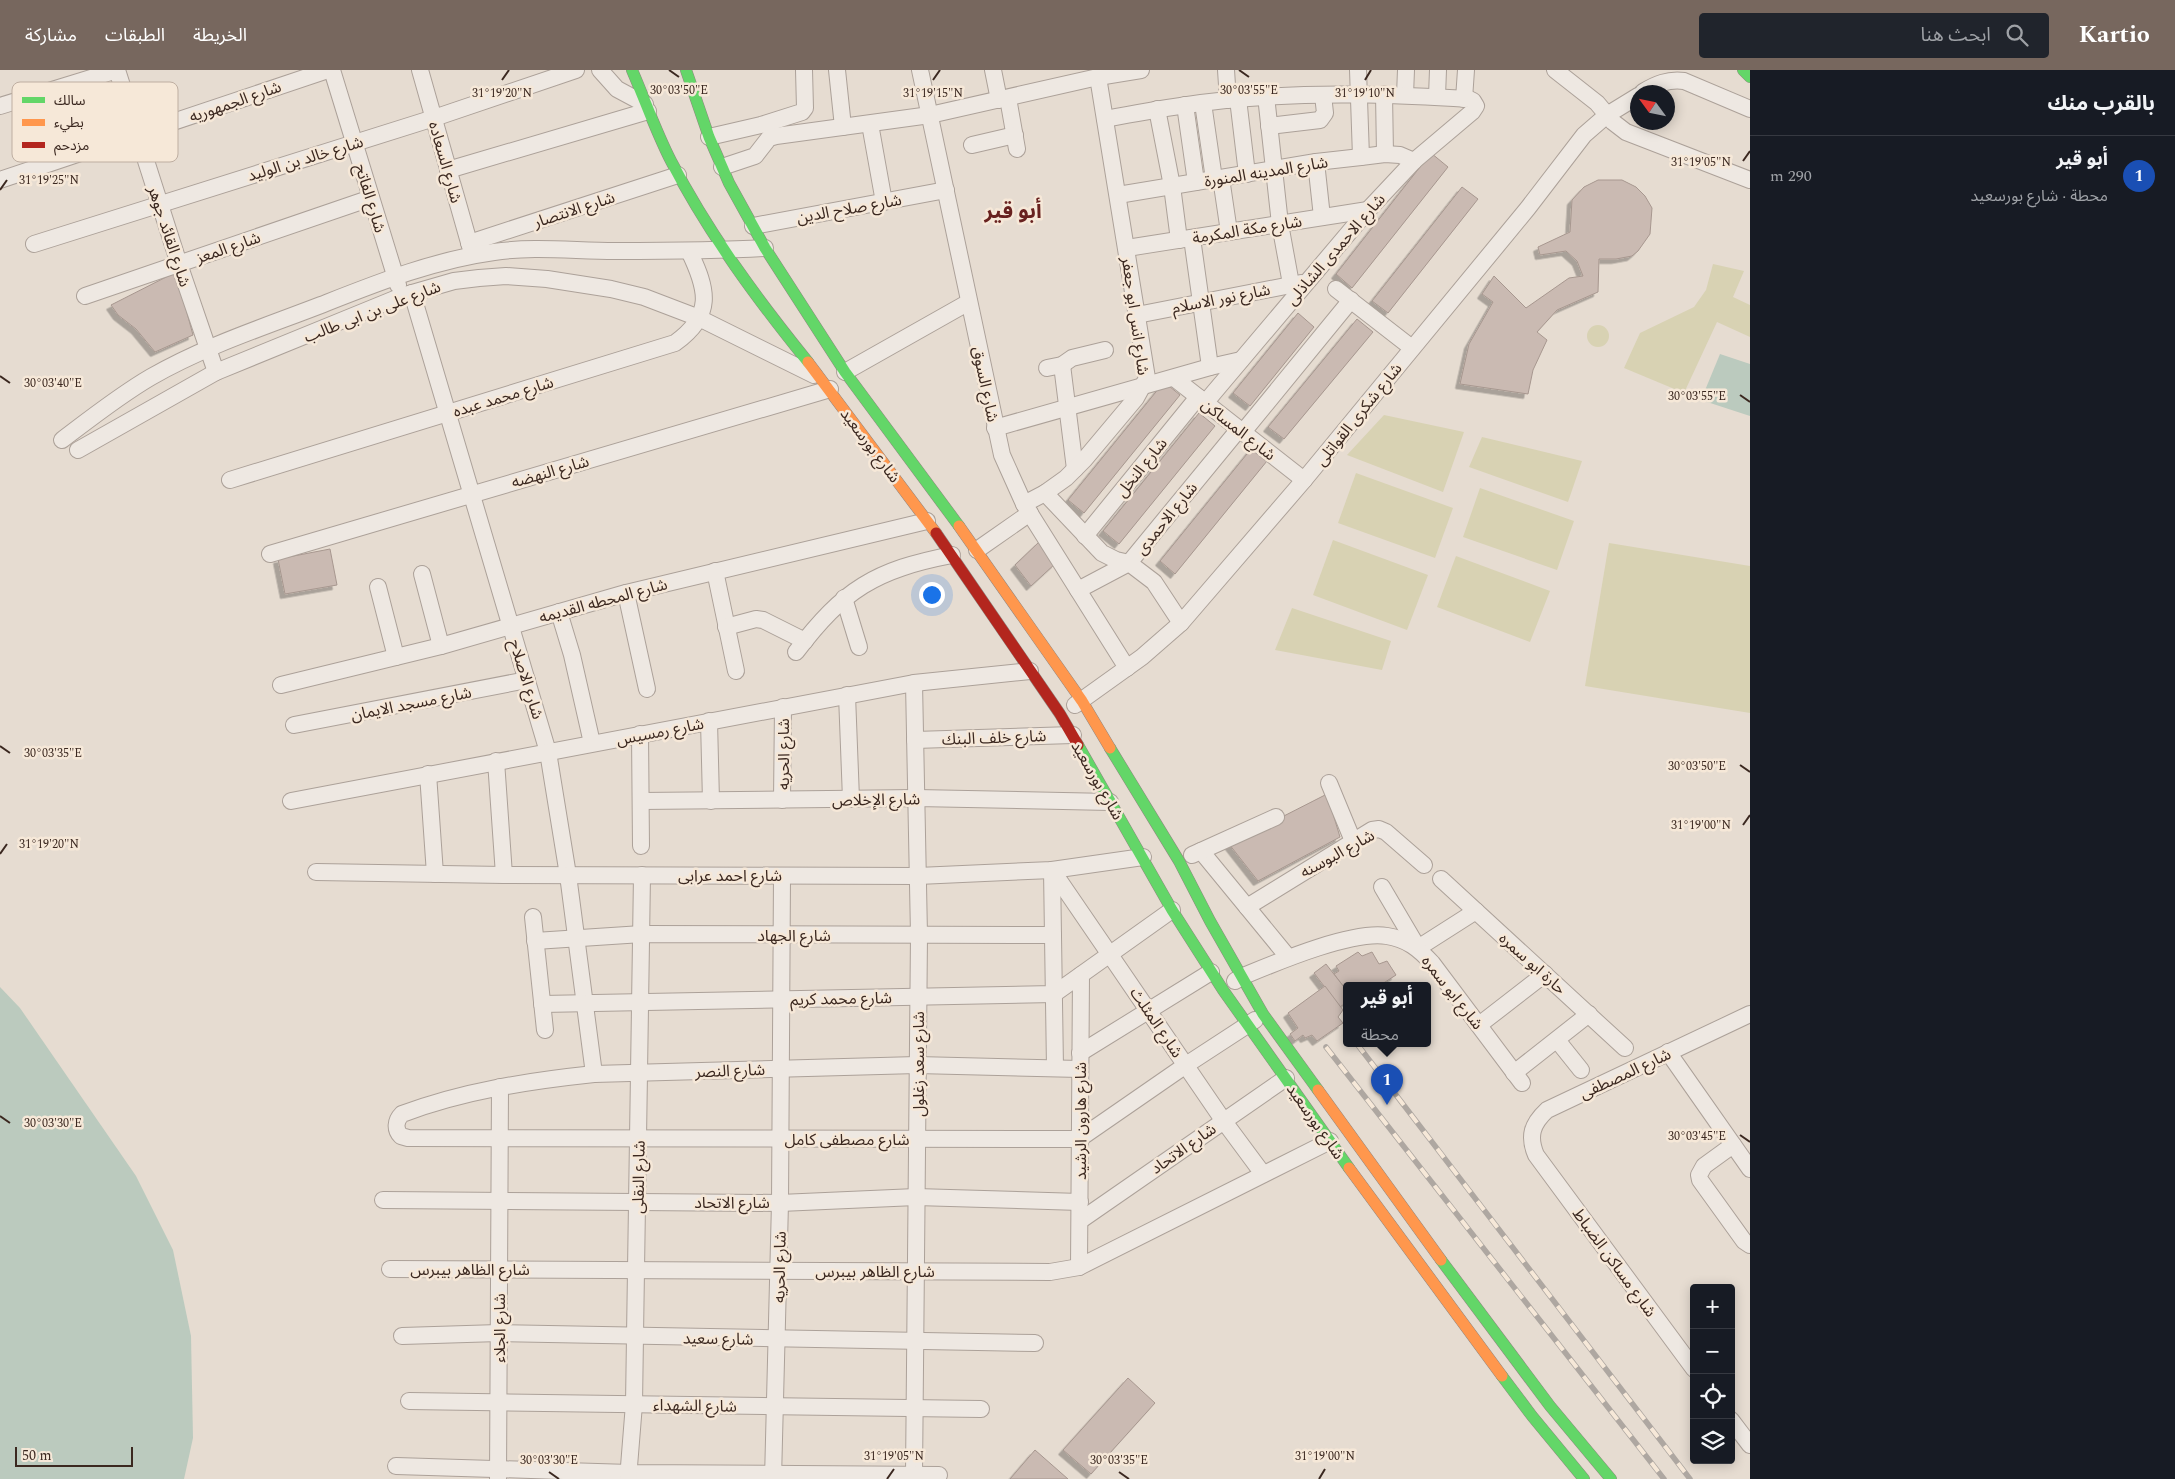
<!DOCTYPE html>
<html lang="ar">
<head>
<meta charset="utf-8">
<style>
	:root { --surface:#171b24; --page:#20242c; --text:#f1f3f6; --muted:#9ea1a6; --line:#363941; --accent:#77675e }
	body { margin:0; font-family:Spectral,"Noto Sans Arabic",serif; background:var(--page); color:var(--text); direction:rtl }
	.controls { position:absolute; right:15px; bottom:15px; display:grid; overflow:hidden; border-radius:5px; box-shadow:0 2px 12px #0003 }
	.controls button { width:45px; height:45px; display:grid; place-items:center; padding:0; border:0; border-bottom:1px solid var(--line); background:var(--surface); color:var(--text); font:25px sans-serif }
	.compass { position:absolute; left:1630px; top:15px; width:45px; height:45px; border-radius:50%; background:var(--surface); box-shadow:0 2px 12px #0003; rotate:303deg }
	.scale { position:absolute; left:15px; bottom:12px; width:118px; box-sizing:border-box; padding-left:5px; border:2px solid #3b2820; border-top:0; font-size:14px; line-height:18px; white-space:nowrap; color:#3b2820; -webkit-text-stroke:4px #f6e8d8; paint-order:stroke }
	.you { position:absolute; left:931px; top:524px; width:18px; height:18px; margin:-12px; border:4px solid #fff; border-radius:50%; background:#1a73e8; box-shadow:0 0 0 8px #1a73e833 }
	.badge { display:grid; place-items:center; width:32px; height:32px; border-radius:50%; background:var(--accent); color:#fff; font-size:16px; font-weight:700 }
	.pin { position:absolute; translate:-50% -41px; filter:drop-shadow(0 1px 2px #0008) }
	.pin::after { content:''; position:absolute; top:26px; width:18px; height:15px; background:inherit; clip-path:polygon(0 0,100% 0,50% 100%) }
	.popup { position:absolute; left:1343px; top:912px; width:88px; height:65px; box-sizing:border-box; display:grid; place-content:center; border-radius:5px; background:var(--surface); filter:drop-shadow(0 1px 4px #0005); font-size:16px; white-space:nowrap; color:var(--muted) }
	.popup b { font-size:19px; color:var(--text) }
	.popup::after { content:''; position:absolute; left:50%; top:100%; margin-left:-10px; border:10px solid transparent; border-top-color:var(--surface) }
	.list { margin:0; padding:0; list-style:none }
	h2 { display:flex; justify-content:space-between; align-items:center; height:65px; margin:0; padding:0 20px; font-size:21px }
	h2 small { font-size:16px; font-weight:400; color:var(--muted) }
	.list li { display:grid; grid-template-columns:32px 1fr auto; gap:15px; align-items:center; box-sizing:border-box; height:80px; padding:0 20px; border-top:1px solid var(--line) }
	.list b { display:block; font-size:19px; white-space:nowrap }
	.list p { margin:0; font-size:16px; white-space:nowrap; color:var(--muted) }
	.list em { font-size:16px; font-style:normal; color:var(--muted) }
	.icon { flex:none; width:28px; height:28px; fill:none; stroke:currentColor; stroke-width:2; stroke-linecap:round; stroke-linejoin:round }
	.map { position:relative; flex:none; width:1750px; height:1409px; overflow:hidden; direction:ltr }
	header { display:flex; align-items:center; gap:30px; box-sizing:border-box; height:70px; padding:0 25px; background:var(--accent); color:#fff }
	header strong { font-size:24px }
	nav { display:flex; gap:28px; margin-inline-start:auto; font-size:18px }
	.search { width:350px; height:45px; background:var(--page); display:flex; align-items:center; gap:12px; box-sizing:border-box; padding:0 18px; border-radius:5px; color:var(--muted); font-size:19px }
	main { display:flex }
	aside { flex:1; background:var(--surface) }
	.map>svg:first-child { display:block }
</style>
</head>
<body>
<header>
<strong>Kartio</strong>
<div class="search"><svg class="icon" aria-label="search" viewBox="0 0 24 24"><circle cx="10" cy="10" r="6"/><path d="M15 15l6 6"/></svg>ابحث هنا</div>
<nav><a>الخريطة</a><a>الطبقات</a><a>مشاركة</a></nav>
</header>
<main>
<aside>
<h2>بالقرب منك<small></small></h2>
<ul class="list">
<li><span class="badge" style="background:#1a4fb4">1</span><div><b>أبو قير</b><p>محطة · شارع بورسعيد</p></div><em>290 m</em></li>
</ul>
</aside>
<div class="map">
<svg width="1750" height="1409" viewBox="0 0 1750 1409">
	<defs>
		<filter id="shadow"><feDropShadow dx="-4.5" dy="4.5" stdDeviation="0" flood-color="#0004"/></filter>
	</defs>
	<rect width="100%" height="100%" fill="#e6dcd1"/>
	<g fill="#d8d2b3">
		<path d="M1713 194 1744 201 1733 227 1750 235V267L1717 252 1684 323 1624 298 1640 263 1694 237 1706 220Z"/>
		<circle cx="1598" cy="266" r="11"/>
		<path d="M1384 345 1464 362 1443 422 1347 385Z"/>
		<path d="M1482 367 1582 391 1568 432 1469 397Z"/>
		<path d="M1356 403 1453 438 1435 488 1338 453Z"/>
		<path d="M1480 418 1574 451 1557 500 1463 467Z"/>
		<path d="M1333 470 1428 505 1407 560 1313 525Z"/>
		<path d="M1609 473 1750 496V643L1585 616Z"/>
		<path d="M1456 486 1550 521 1530 572 1437 537Z"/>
		<path d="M1292 538 1391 571 1382 600 1275 580Z"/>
	</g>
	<g fill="#bbcabe">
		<path d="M1720 284 1750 294V346L1701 330Z"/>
		<path d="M0 917 20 938 136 1106 173 1180 191 1266 193 1368 184 1409H0Z"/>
	</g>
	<g fill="#cabab2" stroke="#a7978f" filter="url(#shadow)">
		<path d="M1431 83 1448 97 1352 218 1336 204Z"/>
		<path d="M1598 110H1622L1636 117 1645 126 1652 138 1650 164 1638 181 1632 186 1616 189H1599L1598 222 1557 240 1537 262 1547 270 1533 300 1528 324 1460 314 1469 274 1493 232 1482 224 1494 206 1526 238 1569 208 1583 206 1577 191 1566 181 1540 185 1538 177 1570 162 1572 130 1584 117Z"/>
		<path d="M1462 117 1478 129 1388 243 1372 231Z"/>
		<path d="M176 202 193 265 155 282 136 259 118 245 111 235Z"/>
		<path d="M1298 243 1314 257 1250 336 1233 323Z"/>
		<path d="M1357 249 1373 262 1284 369 1268 357Z"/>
		<path d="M1164 312 1180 325 1084 443 1068 430Z"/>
		<path d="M1199 343 1215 356 1119 474 1103 461Z"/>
		<path d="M1251 379 1267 391 1175 504 1160 491Z"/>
		<path d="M1040 471 1056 493 1031 516 1015 495Z"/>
		<path d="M330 479 337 515 285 524 278 489Z"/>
		<path d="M1327 724 1340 767 1258 811 1229 774Z"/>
		<path d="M1358 882 1362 886 1372 882 1379 894 1387 891 1396 905 1379 916H1347V921L1334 904 1339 901 1336 896Z"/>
		<path d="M1326 894 1347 921V932L1340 937 1314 903Z"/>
		<path d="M1325 916 1343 940 1338 947 1343 953 1317 971 1312 965 1305 968 1303 965 1295 971 1290 964 1298 958 1288 943Z"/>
		<path d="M1128 1308 1155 1333 1091 1404 1063 1380Z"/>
		<path d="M1035 1380 1068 1409H1010Z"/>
	</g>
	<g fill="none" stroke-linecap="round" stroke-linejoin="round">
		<defs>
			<g id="street">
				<path d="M117 0 179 194 216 302"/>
				<path d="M332 0 398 215"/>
				<path d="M420 0 472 183"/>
				<path d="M600 0 617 19 645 34"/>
				<path d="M837 0 843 57"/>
				<path d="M920 0 1002 385 1024 434 1127 598"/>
				<path d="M993 0 999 30"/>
				<path d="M1226 0 1228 30"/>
				<path d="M1358 0 1361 87"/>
				<path d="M1555 0 1597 33 1613 52 1626 62 1750 110"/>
				<path d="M1643 22C1656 14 1668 9 1684 11L1750 39"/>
				<path d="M1384 24 1385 84"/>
				<path d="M1405 25 1406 0"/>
				<path d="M1266 26 1280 154 1291 214"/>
				<path d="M1437 26 1438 0"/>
				<path d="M1008 28 1017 79"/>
				<path d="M1238 29 1247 104"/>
				<path d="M1464 29 1466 0"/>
				<path d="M1203 33 1214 109"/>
				<path d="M1185 35 1196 112"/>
				<path d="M0 36 117 0"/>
				<path d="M1157 39 1172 116 1179 170"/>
				<path d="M1105 49C1158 39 1210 30 1264 27 1332 22 1401 25 1469 29L1473 31 1476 36 1472 42 1414 91 1368 140 1205 333"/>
				<path d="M870 54 884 132"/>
				<path d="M1269 56 1320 50 1325 43 1323 25"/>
				<path d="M709 67 761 55 802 42 805 38 804 0"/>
				<path d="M972 75 1015 65"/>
				<path d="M1316 92 1322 147"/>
				<path d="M722 97 755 86 769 68 776 66 930 45 1098 7 1141 0"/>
				<path d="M448 100 648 41"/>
				<path d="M1221 108 1229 162"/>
				<path d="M0 110 328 0"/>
				<path d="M1118 125 1316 92 1361 87 1385 84 1400 85 1414 91"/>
				<path d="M753 156 946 120"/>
				<path d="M1192 168 1210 297"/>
				<path d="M469 173 678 105"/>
				<path d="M34 174 434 48 576 0"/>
				<path d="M1127 178 1368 140"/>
				<path d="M1336 219 1412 278"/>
				<path d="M412 223 548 682 568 805 594 1004"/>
				<path d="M85 226 371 128"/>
				<path d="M1137 245 1301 213"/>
				<path d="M1062 295 1075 399"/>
				<path d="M1047 298 1062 295 1072 288 1105 280"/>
				<path d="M845 302 969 232"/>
				<path d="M1174 308 1304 410"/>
				<path d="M995 358 1210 297 1241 290"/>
				<path d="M1243 362 1351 230"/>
				<path d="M62 370C91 348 120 325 151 307 205 276 264 257 321 235 377 213 434 190 494 182 534 176 574 181 615 181 665 181 715 181 765 178"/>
				<path d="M78 380 216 302 402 226 454 211 479 208 506 206 547 209 611 219 644 227 699 248 814 305"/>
				<path d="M230 410 675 273C714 245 708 220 689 181"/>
				<path d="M1045 423 1102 483 1116 490 1129 493 1154 512 1181 553"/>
				<path d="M1024 434 1045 423 1066 408 1084 390 1136 328 1147 308 1098 7"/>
				<path d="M1085 466 1198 327"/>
				<path d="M977 480 1030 443"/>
				<path d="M270 484 830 319"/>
				<path d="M715 501 736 601"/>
				<path d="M422 504 441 576"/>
				<path d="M378 517 396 587"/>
				<path d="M1078 520 1129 493 1239 359"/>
				<path d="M626 523 647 619"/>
				<path d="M844 528 859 577"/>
				<path d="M559 542 572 585 592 673"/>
				<path d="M726 557 756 549 763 550 805 571"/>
				<path d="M796 582C844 519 875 500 952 485"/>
				<path d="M914 613 919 865 914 1405"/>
				<path d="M281 615 441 576 626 523 927 451"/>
				<path d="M847 625 851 729"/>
				<path d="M1075 635 1142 587 1181 553 1304 410 1528 138 1584 65 1607 45 1638 26"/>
				<path d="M709 651 711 731"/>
				<path d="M294 655 527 610"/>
				<path d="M640 664 641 776"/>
				<path d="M915 670 1073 665"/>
				<path d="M496 691 504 805"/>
				<path d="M428 704 435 804"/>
				<path d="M1329 713 1353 771"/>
				<path d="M782 730 783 637"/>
				<path d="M291 731 914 613 1030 601"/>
				<path d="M641 731 917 728 1110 732"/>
				<path d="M1201 781 1288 887"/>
				<path d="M1192 785 1276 747"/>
				<path d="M1052 800 1223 1050 1263 1104"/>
				<path d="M1052 800 1055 998"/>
				<path d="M316 802 504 805 918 806 1052 800 1143 787"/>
				<path d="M1441 809 1625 978"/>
				<path d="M1382 817 1418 878 1476 841"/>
				<path d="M1247 837 1372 760 1379 759 1386 762 1424 795"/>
				<path d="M533 847 545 960"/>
				<path d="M535 871 642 864 1053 865"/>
				<path d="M1235 911 1241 907C1275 893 1352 860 1387 866 1407 869 1419 879 1432 893L1522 1013"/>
				<path d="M542 934 1054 924 1172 840"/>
				<path d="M1479 955 1545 904"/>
				<path d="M1557 970 1581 1000"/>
				<path d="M1668 982 1750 1099"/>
				<path d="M1080 983 1211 902"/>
				<path d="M1080 999 917 995 594 1004C528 1011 463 1021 402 1044 395 1051 395 1060 401 1066L408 1068 1079 1069 1186 995 1255 950"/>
				<path d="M1514 1003 1589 944"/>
				<path d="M1733 1075 1704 1096 1699 1105 1700 1110 1744 1171 1750 1175"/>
				<path d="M383 1130 780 1133 916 1127 1080 1132"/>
				<path d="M1081 1150 1286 1008"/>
				<path d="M1079 1197 1081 905"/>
				<path d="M390 1199 1050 1202 1079 1197 1330 1071"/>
				<path d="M402 1266 499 1263 1035 1273"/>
				<path d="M1694 1299 1536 1085C1528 1066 1532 1054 1547 1040L1750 944"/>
				<path d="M409 1331 981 1339"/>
				<path d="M1731 1350 1750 1375"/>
				<path d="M396 1396 630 1403 939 1405"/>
				<path d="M498 1409 500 1017"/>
				<path d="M628 1409 634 1334 635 1266 642 805"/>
				<path d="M773 1409 780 1133 782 806"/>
			</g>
			<g id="fast">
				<path d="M632 0C645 30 656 62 671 91 709 164 757 229 808 292"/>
				<path d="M686 0 709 67 729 113 765 178 845 302 959 456"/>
				<path d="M1743 0 1750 7"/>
				<path d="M1078 675 1172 840 1223 920 1349 1098"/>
				<path d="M1110 678 1179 791 1210 851 1263 944 1318 1020"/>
				<path d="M1441 1190 1550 1336 1611 1409"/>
				<path d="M1502 1306 1532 1346 1584 1409"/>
			</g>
			<g id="slow">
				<path d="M808 292 936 463"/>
				<path d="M959 456 1082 631 1110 678"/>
				<path d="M1318 1020 1441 1190"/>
				<path d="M1349 1098 1502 1306"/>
			</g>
			<path id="jam" d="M936 463 1060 644 1078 675"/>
		</defs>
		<use href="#street" stroke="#aca199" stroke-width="18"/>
		<use href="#fast" stroke="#918780" stroke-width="12"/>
		<use href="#slow" stroke="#918780" stroke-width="12"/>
		<use href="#jam" stroke="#918780" stroke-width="12"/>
		<use href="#street" stroke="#eee8e2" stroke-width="16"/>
		<use href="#fast" stroke="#63d668" stroke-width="11"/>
		<use href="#slow" stroke="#ff974d" stroke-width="11"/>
		<use href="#jam" stroke="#b3261e" stroke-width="11"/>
		<defs>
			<g id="rail">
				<path d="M1357 974 1690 1409"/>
				<path d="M1326 977 1664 1409"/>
			</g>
		</defs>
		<use href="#rail" stroke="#aea7a1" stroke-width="5.5"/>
		<use href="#rail" stroke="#f6e8d8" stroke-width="4" stroke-dasharray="11" stroke-linecap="butt"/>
	</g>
	<path fill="none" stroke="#3b2820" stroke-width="2" d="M669 0 679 7M1239 0 1249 7M502 10 509 0M933 10 940 0M1365 10 1371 0M1743 91 1750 81M0 120 7 110M0 306 10 313M1740 325 1750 332M0 676 10 683M1740 695 1750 702M1743 755 1750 745M0 784 7 774M0 1046 10 1053M1740 1065 1750 1072M549 1402 559 1409M1119 1402 1129 1409M887 1409 894 1399M1319 1409 1325 1399"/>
	<g text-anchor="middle" stroke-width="5" stroke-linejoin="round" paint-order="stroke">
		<g font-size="16" fill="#3b2820" stroke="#f6e8d8">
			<text transform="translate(235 31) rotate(-19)" y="6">شارع الجمهوريه</text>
			<text transform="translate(305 88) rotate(-17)" y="6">شارع خالد بن الوليد</text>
			<text transform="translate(446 92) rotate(74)" y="6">شارع السعاده</text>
			<text transform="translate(1266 101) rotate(-9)" y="6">شارع المدينه المنورة</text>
			<text transform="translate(371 128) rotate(73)" y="6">شارع الفاتح</text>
			<text transform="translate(849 138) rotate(-10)" y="6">شارع صلاح الدين</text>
			<text transform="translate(574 139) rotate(-18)" y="6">شارع الانتصار</text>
			<text transform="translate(1247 159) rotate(-9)" y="6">شارع مكة المكرمة</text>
			<text transform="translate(170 166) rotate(72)" y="6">شارع القائد جوهر</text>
			<text transform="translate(228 177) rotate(-19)" y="6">شارع المعز</text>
			<text transform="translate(1335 179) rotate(-49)" y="6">شارع الاحمدى الشاذلى</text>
			<text transform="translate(1221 228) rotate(-11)" y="6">شارع نور الاسلام</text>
			<text transform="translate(372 241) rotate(-21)" y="6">شارع على بن ابى طالب</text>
			<text transform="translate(1136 246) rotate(82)" y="6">شارع انس ابو جعفر</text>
			<text transform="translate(986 314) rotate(78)" y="6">شارع السوق</text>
			<text transform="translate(503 326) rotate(-17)" y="6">شارع محمد عبده</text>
			<text transform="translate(1358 344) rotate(-51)" y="6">شارع شكرى القواتلى</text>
			<text transform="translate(1239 359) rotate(38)" y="6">شارع المساكن</text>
			<text transform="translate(871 375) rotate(53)" y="6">شارع بورسعيد</text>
			<text transform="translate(1141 397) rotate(-51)" y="6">شارع النخل</text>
			<text transform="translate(550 401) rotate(-16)" y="6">شارع النهضه</text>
			<text transform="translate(1166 448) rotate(-51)" y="6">شارع الاحمدى</text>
			<text transform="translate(603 530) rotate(-15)" y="6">شارع المحطه القديمه</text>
			<text transform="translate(527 609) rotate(73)" y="6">شارع الاصلاح</text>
			<text transform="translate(411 633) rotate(-11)" y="6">شارع مسجد الايمان</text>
			<text transform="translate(660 661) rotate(-11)" y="6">شارع رمسيس</text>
			<text transform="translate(994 667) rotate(-2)" y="6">شارع خلف البنك</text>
			<text transform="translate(783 684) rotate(-90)" y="6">شارع الحريه</text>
			<text transform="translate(1098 710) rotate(60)" y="6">شارع بورسعيد</text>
			<text transform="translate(876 729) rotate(-1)" y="6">شارع الإخلاص</text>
			<text transform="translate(1337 783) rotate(-29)" y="6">شارع البوسنه</text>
			<text x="730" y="811">شارع احمد عرابى</text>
			<text x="794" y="871">شارع الجهاد</text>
			<text transform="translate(1533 893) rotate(42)" y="6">حارة ابو سمره</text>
			<text transform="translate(1453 922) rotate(52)" y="6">شارع ابو سمره</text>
			<text transform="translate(841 928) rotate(-1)" y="6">شارع محمد كريم</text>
			<text transform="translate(1157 952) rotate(56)" y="6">شارع المثلث</text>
			<text transform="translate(918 994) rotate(-90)" y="6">شارع سعد زغلول</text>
			<text transform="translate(730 1000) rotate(-2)" y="6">شارع النصر</text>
			<text transform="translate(1625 1003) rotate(-25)" y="6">شارع المصطفى</text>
			<text transform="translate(1080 1051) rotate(-90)" y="6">شارع هارون الرشيد</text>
			<text transform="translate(1316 1051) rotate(55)" y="6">شارع بورسعيد</text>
			<text x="847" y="1075">شارع مصطفى كامل</text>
			<text transform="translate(1183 1078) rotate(-35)" y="6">شارع الاتحاد</text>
			<text transform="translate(638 1107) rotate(-89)" y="6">شارع النقلى</text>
			<text x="732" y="1138">شارع الاتحاد</text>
			<text transform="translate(1615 1192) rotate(54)" y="6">شارع مساكن الضباط</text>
			<text transform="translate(779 1197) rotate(-89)" y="6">شارع الحريه</text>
			<text x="470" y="1205">شارع الظاهر بيبرس</text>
			<text x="875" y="1207">شارع الظاهر بيبرس</text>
			<text transform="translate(499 1258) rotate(-90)" y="6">شارع الجلاء</text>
			<text transform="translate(718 1268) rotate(1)" y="6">شارع سعيد</text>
			<text transform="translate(695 1335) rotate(1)" y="6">شارع الشهداء</text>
		</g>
		<g font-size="21" font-weight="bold" fill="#68211f" stroke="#f6e8d8">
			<text x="1013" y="148">أبو قير</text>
		</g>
	</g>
	<rect x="12" y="12" width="166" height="80" rx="8" fill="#f6e8d8" stroke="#beaea1" stroke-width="1"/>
	<rect x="22" y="27" width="23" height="6" fill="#63d668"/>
	<rect x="22" y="49" width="23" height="7" fill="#ff974d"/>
	<rect x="22" y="72" width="23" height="6" fill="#b3261e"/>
	<g font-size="14" fill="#3b2820">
		<text x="54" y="35">سالك</text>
		<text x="54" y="57">بطيء</text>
		<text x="54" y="80">مزدحم</text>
	</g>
	<g font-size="12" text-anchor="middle" fill="#3b2820" stroke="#f6e8d8" stroke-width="5" stroke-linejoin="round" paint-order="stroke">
		<text x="679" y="24">30°03'50"E</text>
		<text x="1249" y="24">30°03'55"E</text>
		<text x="502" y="27">31°19'20"N</text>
		<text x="933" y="27">31°19'15"N</text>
		<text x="1365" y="27">31°19'10"N</text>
		<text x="1701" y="96">31°19'05"N</text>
		<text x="49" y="114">31°19'25"N</text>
		<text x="53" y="317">30°03'40"E</text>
		<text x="1697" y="330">30°03'55"E</text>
		<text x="53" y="687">30°03'35"E</text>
		<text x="1697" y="700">30°03'50"E</text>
		<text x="1701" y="759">31°19'00"N</text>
		<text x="49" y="778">31°19'20"N</text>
		<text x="53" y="1057">30°03'30"E</text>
		<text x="1697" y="1070">30°03'45"E</text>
		<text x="894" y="1390">31°19'05"N</text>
		<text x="1325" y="1390">31°19'00"N</text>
		<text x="549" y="1394">30°03'30"E</text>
		<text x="1119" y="1394">30°03'35"E</text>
	</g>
</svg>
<div class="controls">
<button>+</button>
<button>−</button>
<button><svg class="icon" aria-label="locate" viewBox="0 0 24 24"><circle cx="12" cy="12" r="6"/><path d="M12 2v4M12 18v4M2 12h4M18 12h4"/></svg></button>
<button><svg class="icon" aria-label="layers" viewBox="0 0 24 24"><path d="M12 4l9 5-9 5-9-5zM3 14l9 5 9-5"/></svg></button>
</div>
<svg class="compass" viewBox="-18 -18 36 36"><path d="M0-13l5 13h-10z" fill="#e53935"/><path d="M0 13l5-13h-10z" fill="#9ea1a6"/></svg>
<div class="scale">50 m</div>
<div class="you"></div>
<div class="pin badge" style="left:1387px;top:1035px;background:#1a4fb4">1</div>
<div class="popup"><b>أبو قير</b>محطة</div>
</div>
</main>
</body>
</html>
